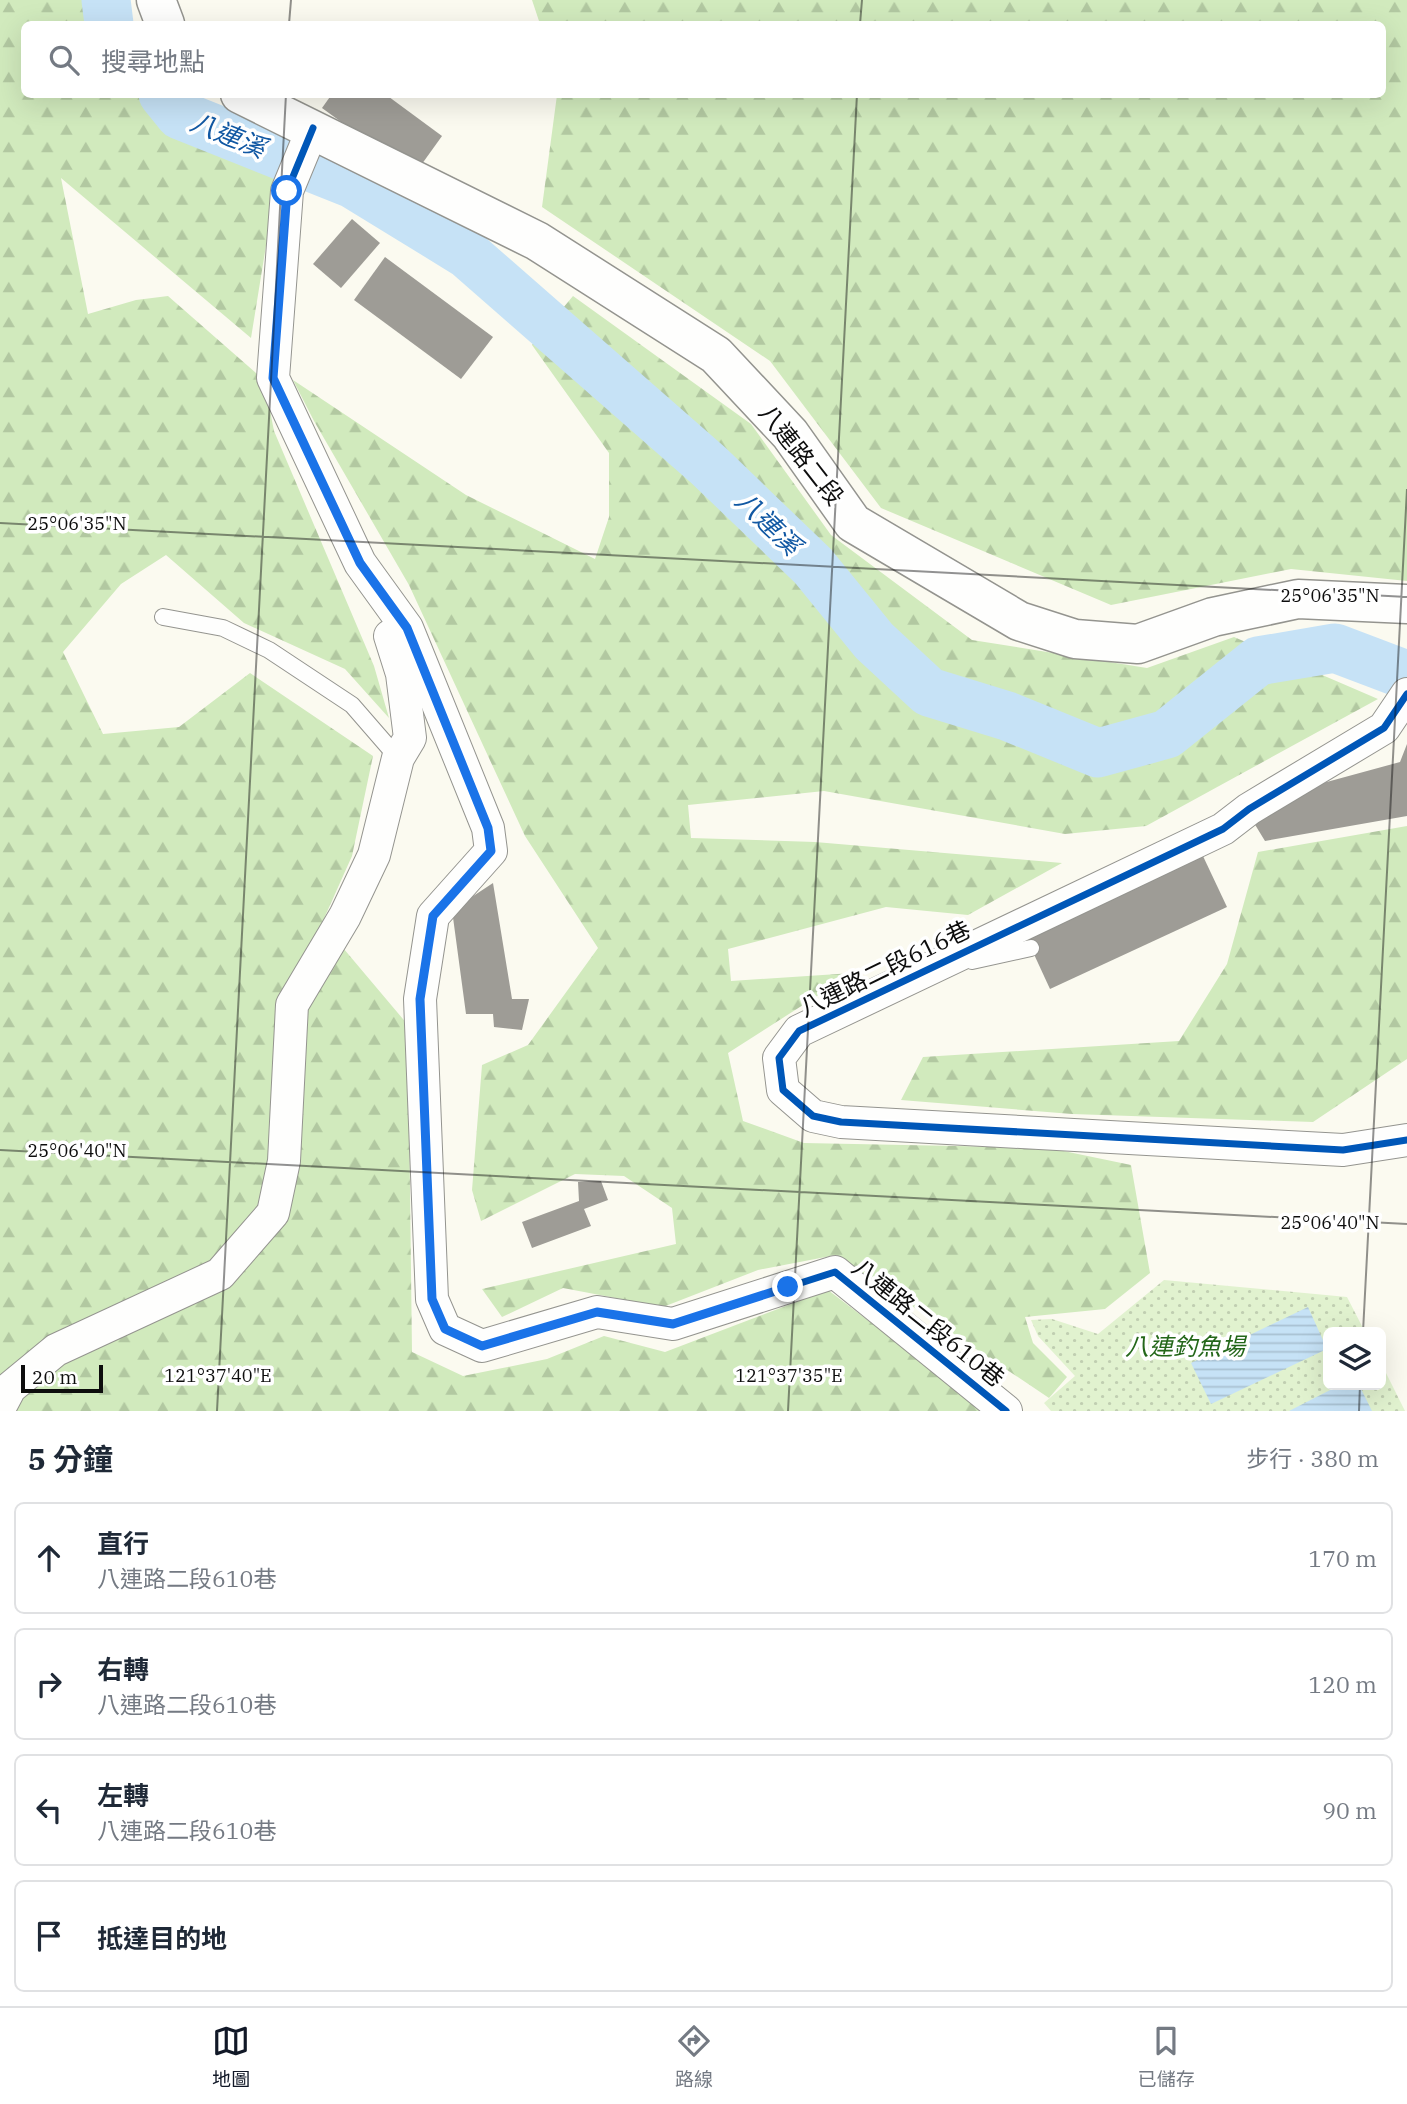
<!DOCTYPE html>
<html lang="zh-TW">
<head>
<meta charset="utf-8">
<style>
	:root { --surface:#fff; --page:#f6f6f7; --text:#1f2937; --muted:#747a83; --line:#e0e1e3; --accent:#111827 }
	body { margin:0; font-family:"IBM Plex Serif","Noto Sans TC",serif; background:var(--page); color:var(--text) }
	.controls { position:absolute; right:21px; bottom:21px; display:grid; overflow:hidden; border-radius:10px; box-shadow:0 7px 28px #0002 }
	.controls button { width:63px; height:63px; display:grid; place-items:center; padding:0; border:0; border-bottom:2px solid var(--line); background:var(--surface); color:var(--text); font:35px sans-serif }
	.scale { position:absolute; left:21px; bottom:18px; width:82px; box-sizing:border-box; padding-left:7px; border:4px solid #0d0d0d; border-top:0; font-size:19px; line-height:24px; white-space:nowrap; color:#0d0d0d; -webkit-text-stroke:5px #fff; paint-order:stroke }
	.stop { position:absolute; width:21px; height:21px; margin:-16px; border:5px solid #1a73e8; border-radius:50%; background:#fff }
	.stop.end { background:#1a73e8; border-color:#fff; box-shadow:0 2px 7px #0008 }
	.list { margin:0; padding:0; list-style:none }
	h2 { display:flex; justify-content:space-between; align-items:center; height:91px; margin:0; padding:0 28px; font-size:30px }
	h2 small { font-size:23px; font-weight:400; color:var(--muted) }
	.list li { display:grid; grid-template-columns:46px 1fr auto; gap:21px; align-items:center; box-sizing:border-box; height:112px; margin:0 14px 14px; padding:0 14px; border:2px solid var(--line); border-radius:10px }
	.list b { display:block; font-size:26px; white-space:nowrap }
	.list p { margin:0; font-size:23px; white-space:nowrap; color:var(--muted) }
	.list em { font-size:23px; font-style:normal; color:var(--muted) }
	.icon { flex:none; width:38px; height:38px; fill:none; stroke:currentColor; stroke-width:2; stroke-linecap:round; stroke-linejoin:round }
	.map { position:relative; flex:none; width:1407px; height:1411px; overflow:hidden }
	.search { position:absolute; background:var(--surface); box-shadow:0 7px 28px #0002; left:21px; right:21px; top:21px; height:77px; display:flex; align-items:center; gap:18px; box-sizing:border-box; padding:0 24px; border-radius:10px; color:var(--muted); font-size:26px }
	.sheet { height:595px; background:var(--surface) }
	nav { display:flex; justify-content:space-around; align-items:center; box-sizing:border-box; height:98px; border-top:2px solid var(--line); background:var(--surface); font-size:19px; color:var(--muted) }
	nav a { display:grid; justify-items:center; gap:4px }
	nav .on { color:var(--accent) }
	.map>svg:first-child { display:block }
</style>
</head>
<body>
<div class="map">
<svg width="1407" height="1411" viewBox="0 0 1407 1411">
	<defs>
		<pattern id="forest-firs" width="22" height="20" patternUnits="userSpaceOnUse" patternTransform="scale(1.75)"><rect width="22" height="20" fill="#d1eabd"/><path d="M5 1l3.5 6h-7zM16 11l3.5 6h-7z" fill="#b2c8a1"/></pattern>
		<pattern id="park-dots" width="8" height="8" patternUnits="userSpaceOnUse" patternTransform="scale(1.75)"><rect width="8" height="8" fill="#e1f2cf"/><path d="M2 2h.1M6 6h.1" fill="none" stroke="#c0ceb1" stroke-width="1.8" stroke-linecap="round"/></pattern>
		<pattern id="water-rules" width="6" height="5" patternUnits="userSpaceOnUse" patternTransform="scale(1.75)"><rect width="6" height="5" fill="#c6e2f6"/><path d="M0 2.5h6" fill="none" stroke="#a9c1d2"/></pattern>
	</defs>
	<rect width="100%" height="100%" fill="#fbfaf0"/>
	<g fill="url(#forest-firs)">
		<path d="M0 0H100L112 24H24V94L144 95 160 127 277 178 251 338 61 178 88 314 136 300 168 296 264 380 274 431 374 666 389 718 345 669 244 623 166 555 121 584 63 652 103 734 179 727 250 673 373 756 352 856 322 923 408 1025 412 1352 463 1376 547 1359 604 1336 665 1352 828 1290 987 1411H0Z"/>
		<path d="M532 0H1407V581L1291 569 1111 605 881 508 770 361 542 207 557 95 1382 94V24H540Z"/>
		<path d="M573 296 751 424 831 535 972 640 1147 668 1234 637 1378 699 1146 826 1065 834 824 791 688 805 691 838 815 842 1062 863 968 915 886 907 728 949 731 981 853 973 728 1053 743 1121 804 1143 1049 1148 1131 1165 1150 1273 1105 1309 1025 1317 1033 1343 1067 1377 1049 1398 836 1255 758 1270 663 1307 563 1288 502 1317 482 1289 676 1244 672 1208 624 1176 575 1174 481 1221 472 1190 482 1065 528 1045 598 948 525 836 409 585 314 421 293 380 466 495 595 559 609 517V453L532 345Z"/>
		<path d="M1407 826V1059L1313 1122 1072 1114 901 1100 923 1057 1179 1041 1227 964 1258 852Z"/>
	</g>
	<path fill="url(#park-dots)" d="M1164 1280 1347 1297 1365 1332H1328V1385H1381V1363L1405 1411H1051L1044 1403 1075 1376 1038 1336 1031 1320 1052 1319 1098 1334Z"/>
	<g fill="url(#water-rules)">
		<path d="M1308 1307 1327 1349 1211 1404 1191 1363Z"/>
		<path d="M1340 1385H1359L1372 1411H1289Z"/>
	</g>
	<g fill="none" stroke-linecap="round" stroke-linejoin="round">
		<g stroke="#c6e2f6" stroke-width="49">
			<path d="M106 0 109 24"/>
			<path d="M163 94 180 115 353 184 467 254 708 465 813 566 874 641 929 692 1007 716 1098 753 1167 734 1258 661 1335 648 1401 673"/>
		</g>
	</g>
	<g fill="#9e9c96">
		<path d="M332 94H385L442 136 414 175 322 108Z"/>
		<path d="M352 219 380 243 341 288 313 264Z"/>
		<path d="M385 257 493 337 461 379 354 300Z"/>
		<path d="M1407 744V816L1265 841 1254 823 1312 786 1400 762Z"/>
		<path d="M1202 854 1227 907 1050 989 1026 937Z"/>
		<path d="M493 883 512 999H529L522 1030 494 1027 493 1014H466L452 910Z"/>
		<path d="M601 1181 608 1200 584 1209 591 1226 532 1248 522 1222 579 1201 578 1182Z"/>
	</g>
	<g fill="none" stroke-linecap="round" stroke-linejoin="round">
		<defs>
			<g id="service">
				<path d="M163 617 223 628 269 650 352 705 398 758"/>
				<path d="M972 961 1031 948"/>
			</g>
			<g id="minor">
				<path d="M313 128 287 191 273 378 360 563 407 628 488 828 491 851 433 916 420 999 432 1299 445 1329 482 1346 597 1312 673 1324 835 1272 1006 1411"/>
				<path d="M1407 694 1384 728 1249 809 1223 829 799 1031 779 1058 783 1090 813 1116 841 1122 1343 1150 1407 1140"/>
				<path d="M0 1407 10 1388 56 1350 220 1274 273 1213 284 1161 292 1005 345 916 374 855 398 758 410 738 402 674 390 636"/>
			</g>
			<g id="tertiary">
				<path d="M156 0 165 24"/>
				<path d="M240 94 537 241 716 355 790 434 853 523 1019 621 1075 639 1138 644 1213 617 1298 599 1407 604"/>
			</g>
		</defs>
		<use href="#service" stroke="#94948f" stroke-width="18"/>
		<use href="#minor" stroke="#94948f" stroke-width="34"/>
		<use href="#tertiary" stroke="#94948f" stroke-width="41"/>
		<use href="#service" stroke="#fefefd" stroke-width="16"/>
		<use href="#minor" stroke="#fefefd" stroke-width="32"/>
		<use href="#tertiary" stroke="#fefefd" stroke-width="38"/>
		<defs>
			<g id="cycleway">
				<path d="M313 128 287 191 273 378 360 563 407 628 488 828 491 851 433 916 420 999 432 1299 445 1329 482 1346 597 1312 673 1324 835 1272 1006 1411"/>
				<path d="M1407 694 1384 728 1249 809 1223 829 799 1031 779 1058 783 1090 813 1116 841 1122 1343 1150 1407 1140"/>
			</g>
		</defs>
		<use href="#cycleway" stroke="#fff" stroke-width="11"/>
		<use href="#cycleway" stroke="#0057b8" stroke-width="7"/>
	</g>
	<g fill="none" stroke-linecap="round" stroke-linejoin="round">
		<path stroke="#1a73e8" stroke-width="9" d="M287 191 273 378 360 563 407 628 488 828 491 851 433 916 420 999 432 1299 445 1329 482 1346 597 1312 673 1324 788 1287"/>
	</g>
	<path fill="none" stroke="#0d0d0d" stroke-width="2" stroke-opacity="0.45" d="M289 24 291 0M860 24 862 0M0 523 1407 597M0 1150 1407 1224M1363 1332 1407 489M217 1411 286 94M788 1411 857 94M1359 1411 1360 1385"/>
	<g text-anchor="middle" stroke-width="7" stroke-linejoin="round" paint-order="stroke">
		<g font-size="24" fill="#0d0d0d" stroke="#fff">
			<text transform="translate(801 455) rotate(52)" y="8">八連路二段</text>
			<text transform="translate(885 969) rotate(-26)" y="8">八連路二段616巷</text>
			<text transform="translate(928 1323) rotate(39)" y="8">八連路二段610巷</text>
		</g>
		<g font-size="24" font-style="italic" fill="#24671a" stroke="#fff">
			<text x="1185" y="1355">八連釣魚場</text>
		</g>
		<g font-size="26" font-style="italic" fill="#1158a3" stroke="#fff">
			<text transform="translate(228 135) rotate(22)" y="9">八連溪</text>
			<text transform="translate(768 523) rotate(44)" y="9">八連溪</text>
		</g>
	</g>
	<g font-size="18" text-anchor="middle" fill="#0d0d0d" stroke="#fff" stroke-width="7" stroke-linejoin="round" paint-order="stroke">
		<text x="77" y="530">25°06'35"N</text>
		<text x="1330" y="602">25°06'35"N</text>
		<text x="77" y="1157">25°06'40"N</text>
		<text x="1330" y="1229">25°06'40"N</text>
		<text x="218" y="1382">121°37'40"E</text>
		<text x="789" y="1382">121°37'35"E</text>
	</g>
</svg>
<div class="controls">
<button><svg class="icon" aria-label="layers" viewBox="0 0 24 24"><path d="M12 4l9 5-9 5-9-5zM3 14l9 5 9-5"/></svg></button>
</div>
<div class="scale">20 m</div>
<div class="stop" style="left:287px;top:191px"></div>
<div class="stop end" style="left:788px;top:1287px"></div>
<div class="search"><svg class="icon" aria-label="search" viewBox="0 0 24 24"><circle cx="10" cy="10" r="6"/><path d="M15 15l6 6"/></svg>搜尋地點</div>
</div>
<section class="sheet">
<h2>5 分鐘<small>步行 · 380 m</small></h2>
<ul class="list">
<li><svg class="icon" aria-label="ahead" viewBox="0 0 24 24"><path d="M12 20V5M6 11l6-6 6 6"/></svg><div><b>直行</b><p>八連路二段610巷</p></div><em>170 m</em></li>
<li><svg class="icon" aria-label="right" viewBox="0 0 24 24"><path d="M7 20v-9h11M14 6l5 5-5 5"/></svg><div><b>右轉</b><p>八連路二段610巷</p></div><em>120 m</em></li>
<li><svg class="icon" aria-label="left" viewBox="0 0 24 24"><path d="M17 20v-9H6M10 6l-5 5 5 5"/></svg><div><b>左轉</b><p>八連路二段610巷</p></div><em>90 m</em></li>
<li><svg class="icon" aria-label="arrive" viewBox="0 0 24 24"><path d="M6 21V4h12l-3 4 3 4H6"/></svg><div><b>抵達目的地</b></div></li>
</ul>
</section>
<nav>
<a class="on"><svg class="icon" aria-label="map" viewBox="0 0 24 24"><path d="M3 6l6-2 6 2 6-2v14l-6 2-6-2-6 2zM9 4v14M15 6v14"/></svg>地圖</a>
<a><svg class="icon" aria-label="directions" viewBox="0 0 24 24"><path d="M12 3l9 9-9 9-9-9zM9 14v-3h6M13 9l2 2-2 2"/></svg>路線</a>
<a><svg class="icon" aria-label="saved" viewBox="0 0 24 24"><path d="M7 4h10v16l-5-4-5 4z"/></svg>已儲存</a>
</nav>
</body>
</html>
